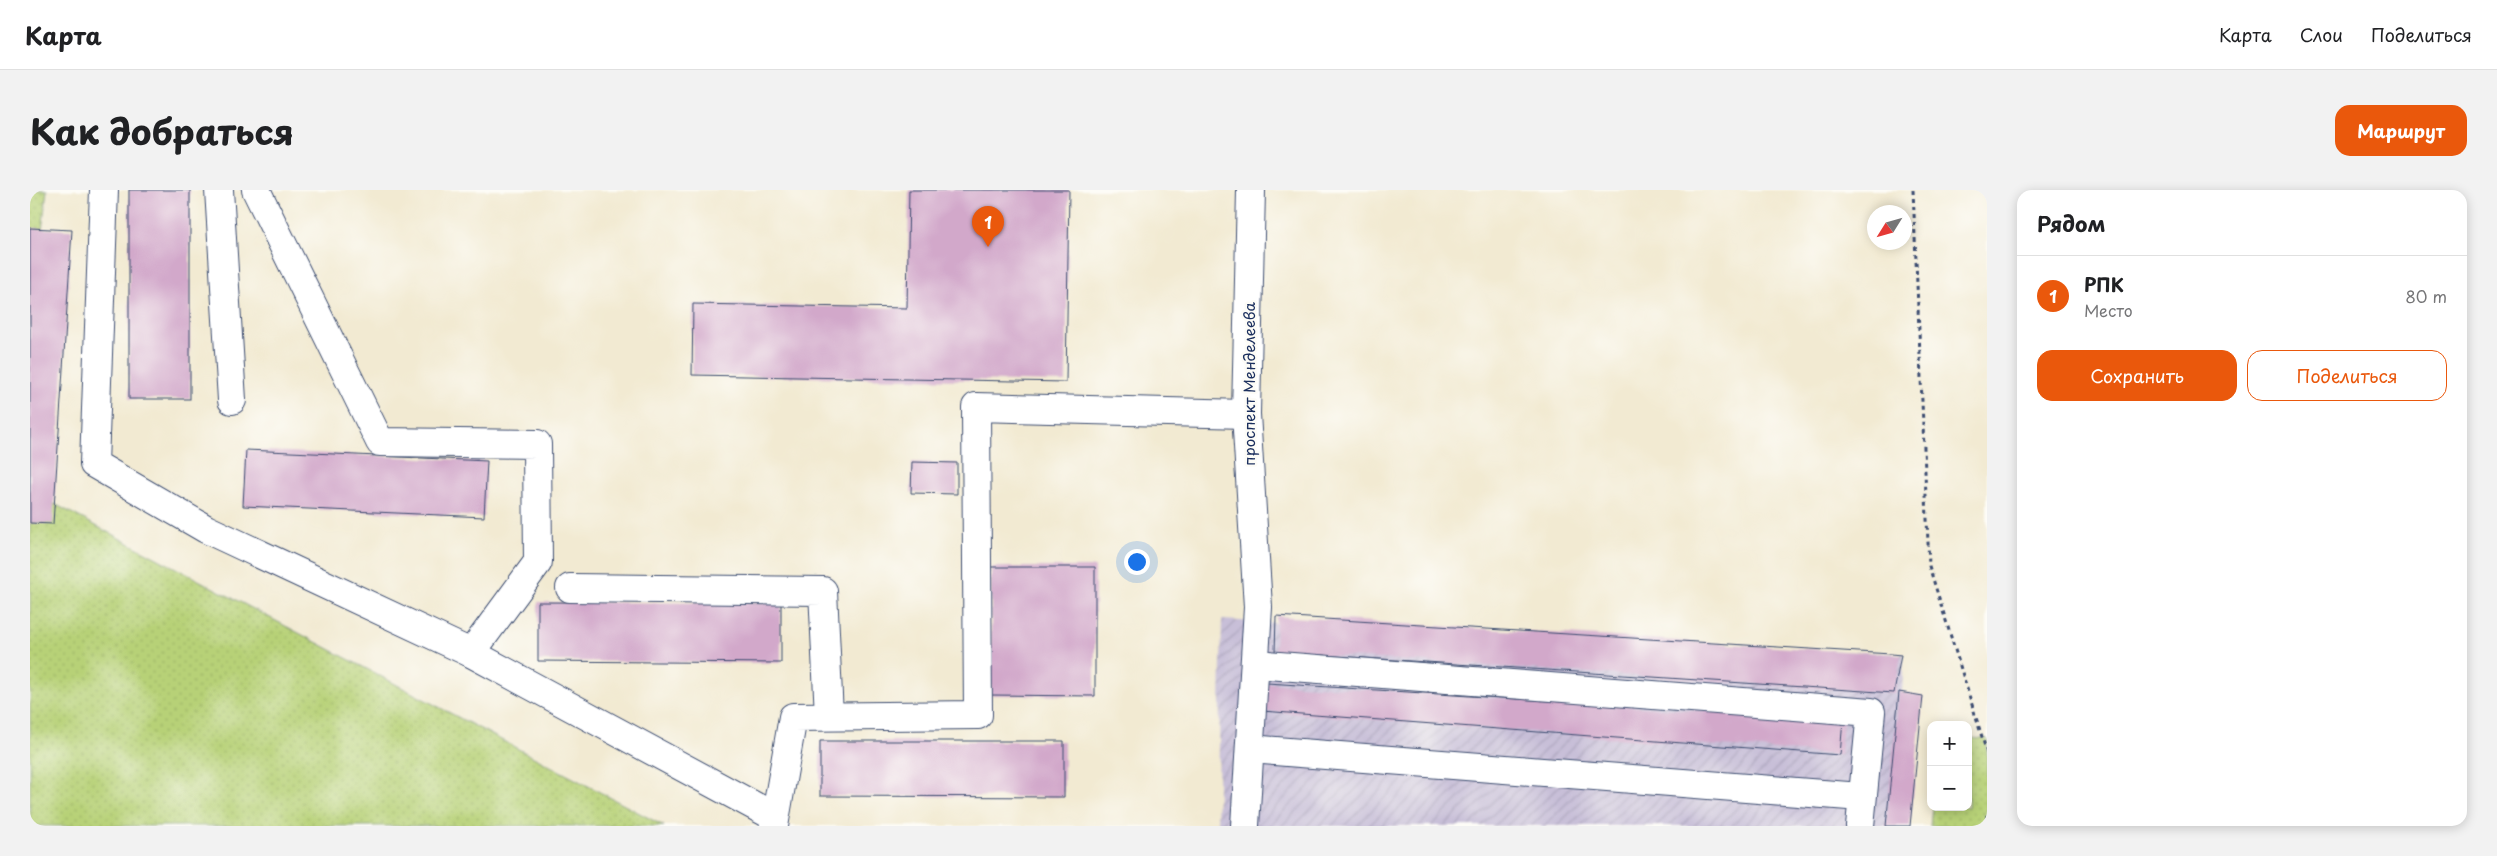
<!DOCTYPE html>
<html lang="ru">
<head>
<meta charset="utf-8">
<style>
	:root { --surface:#fff; --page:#f2f2f2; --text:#202124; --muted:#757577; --line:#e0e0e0; --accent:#ea580c }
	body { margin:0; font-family:"Playpen Sans",sans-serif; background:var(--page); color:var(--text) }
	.controls { position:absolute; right:15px; bottom:15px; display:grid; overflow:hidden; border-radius:10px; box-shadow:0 2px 12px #0003 }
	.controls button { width:45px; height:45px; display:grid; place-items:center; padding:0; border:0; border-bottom:1px solid var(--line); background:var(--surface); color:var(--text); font:25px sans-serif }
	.compass { position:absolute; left:1837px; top:15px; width:45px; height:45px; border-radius:50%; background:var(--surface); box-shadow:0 2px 12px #0003; rotate:233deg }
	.you { position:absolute; left:1106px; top:371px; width:18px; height:18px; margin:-12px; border:4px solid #fff; border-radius:50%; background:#1a73e8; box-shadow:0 0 0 8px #1a73e833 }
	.badge { display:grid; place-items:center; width:32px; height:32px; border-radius:50%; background:var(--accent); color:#fff; font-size:16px; font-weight:700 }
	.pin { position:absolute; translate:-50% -41px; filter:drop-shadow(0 1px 2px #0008) }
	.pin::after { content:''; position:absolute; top:26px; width:18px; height:15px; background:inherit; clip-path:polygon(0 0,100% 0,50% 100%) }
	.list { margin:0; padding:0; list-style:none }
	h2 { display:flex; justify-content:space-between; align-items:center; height:65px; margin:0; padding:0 20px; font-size:21px }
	h2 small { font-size:16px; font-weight:400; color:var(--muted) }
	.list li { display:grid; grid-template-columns:32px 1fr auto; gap:15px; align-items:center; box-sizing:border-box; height:80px; padding:0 20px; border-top:1px solid var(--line) }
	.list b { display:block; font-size:19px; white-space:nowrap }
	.list p { margin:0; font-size:16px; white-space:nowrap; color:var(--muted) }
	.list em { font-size:16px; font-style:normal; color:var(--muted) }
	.actions { display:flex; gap:10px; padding:15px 20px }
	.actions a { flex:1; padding:11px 0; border:1px solid var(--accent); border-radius:15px; text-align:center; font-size:18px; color:var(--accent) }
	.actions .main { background:var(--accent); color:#fff }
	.map { position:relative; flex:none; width:1957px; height:636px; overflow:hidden; border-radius:15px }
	header { display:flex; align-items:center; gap:30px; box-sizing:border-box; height:70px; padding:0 25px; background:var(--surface); border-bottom:1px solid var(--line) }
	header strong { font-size:24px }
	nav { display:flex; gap:28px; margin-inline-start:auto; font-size:18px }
	.intro { display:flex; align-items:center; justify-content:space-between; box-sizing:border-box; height:120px; padding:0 30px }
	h1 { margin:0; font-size:35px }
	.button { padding:12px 22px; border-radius:15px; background:var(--accent); color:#fff; font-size:18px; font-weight:700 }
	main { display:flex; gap:30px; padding:0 30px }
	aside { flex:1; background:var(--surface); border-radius:15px; box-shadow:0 2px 12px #0003 }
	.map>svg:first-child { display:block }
</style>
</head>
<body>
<header>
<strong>Карта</strong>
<nav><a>Карта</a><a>Слои</a><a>Поделиться</a></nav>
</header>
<div class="intro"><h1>Как добраться</h1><a class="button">Маршрут</a></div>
<main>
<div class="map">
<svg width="1957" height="636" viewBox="0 0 1957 636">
	<defs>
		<pattern id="industrial-furrows" width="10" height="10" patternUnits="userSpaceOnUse" patternTransform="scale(1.25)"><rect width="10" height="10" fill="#c8bfd8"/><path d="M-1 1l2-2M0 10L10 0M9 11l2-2" fill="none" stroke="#aba4bc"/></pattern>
		<pattern id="grass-dots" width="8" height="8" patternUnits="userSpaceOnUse" patternTransform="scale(1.25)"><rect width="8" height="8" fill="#b7d177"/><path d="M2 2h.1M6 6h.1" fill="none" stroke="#9db469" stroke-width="1.8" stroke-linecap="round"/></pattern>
	</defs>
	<rect width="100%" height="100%" fill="#fdfcf7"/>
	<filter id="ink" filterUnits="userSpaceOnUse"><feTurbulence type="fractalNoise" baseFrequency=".02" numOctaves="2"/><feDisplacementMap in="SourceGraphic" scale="10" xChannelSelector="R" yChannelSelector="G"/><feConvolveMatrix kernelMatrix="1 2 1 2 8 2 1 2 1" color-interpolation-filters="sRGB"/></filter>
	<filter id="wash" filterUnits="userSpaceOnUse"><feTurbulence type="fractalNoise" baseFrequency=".0096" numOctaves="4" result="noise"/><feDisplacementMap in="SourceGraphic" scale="20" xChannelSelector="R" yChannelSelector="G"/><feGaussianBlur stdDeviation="1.12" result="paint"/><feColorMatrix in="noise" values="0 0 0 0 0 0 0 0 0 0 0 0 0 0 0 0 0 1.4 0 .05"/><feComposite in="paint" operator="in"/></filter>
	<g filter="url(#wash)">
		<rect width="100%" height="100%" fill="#f2ead2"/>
		<path fill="url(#industrial-furrows)" d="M1192 430 1874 464 1865 636H1187Z"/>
		<g fill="url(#grass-dots)" stroke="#69806a">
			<path d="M0 0H17L0 136Z"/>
			<path d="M0 301 634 636H0Z"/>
			<path d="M1938 548 1957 549V636H1900L1902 617H1938Z"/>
		</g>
		<g id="blocks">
			<g fill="#d2a8ca">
				<rect x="99" y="0" width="61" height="209"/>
				<path d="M879 0H1039L1036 192 662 185 663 114 877 118Z"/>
				<path d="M0 38 42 40 23 334 0 333Z"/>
				<path d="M216 260 457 271 454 327 213 316Z"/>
				<path d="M882 272 927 273V304L881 303Z"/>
				<path d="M961 377H1065V506L961 505Z"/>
				<path d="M508 412 751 413V473L508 471Z"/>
				<path d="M1246 426 1861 464 1871 465 1864 503 1245 462Z"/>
				<path d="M1237 493 1813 530 1810 565 1232 521Z"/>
				<path d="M1869 502 1893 506 1880 636H1856Z"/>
				<path d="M790 551H1034V607L790 606Z"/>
			</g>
		</g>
	</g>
	<g filter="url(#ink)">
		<use href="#blocks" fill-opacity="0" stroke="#3b4b6f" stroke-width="1"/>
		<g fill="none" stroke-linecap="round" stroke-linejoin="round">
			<defs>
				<g id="minor">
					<path d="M74 0 64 274 176 339 441 463 745 627"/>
					<path d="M189 0 202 210"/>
					<path d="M226 0 350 252 507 254 508 372 441 463"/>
					<path d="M540 398 793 401 799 526"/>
					<path d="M1225 474 1841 522 1830 636"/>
					<path d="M1220 559 1831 607"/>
					<path d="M744 636 763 527 948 525 946 217 1216 224"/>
					<path d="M1215 636 1228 417 1216 224 1221 0"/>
				</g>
			</defs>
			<use href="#minor" stroke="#3b4b6f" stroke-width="30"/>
			<g stroke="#3b4b6f" stroke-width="3" stroke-dasharray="4 4" stroke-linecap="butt">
				<path d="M1883 0 1899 376 1957 563"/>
				<path d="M1956 636 1957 625"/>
			</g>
			<use href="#minor" stroke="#fff" stroke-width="28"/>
		</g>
	</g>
	<g text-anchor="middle" stroke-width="5" stroke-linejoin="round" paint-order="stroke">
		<g font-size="15" fill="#1b2f5e" stroke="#fdfcf7">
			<text transform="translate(1220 194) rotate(-90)" y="5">проспект Менделеева</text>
		</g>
	</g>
</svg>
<div class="controls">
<button>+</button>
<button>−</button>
</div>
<svg class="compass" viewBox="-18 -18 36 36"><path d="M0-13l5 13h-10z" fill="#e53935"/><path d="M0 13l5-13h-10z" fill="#757577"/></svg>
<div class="you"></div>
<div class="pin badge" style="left:958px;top:57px">1</div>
</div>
<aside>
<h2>Рядом<small></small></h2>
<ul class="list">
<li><span class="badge">1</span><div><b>РПК</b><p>Место</p></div><em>80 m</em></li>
</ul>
<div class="actions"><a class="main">Сохранить</a><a>Поделиться</a></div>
</aside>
</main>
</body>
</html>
